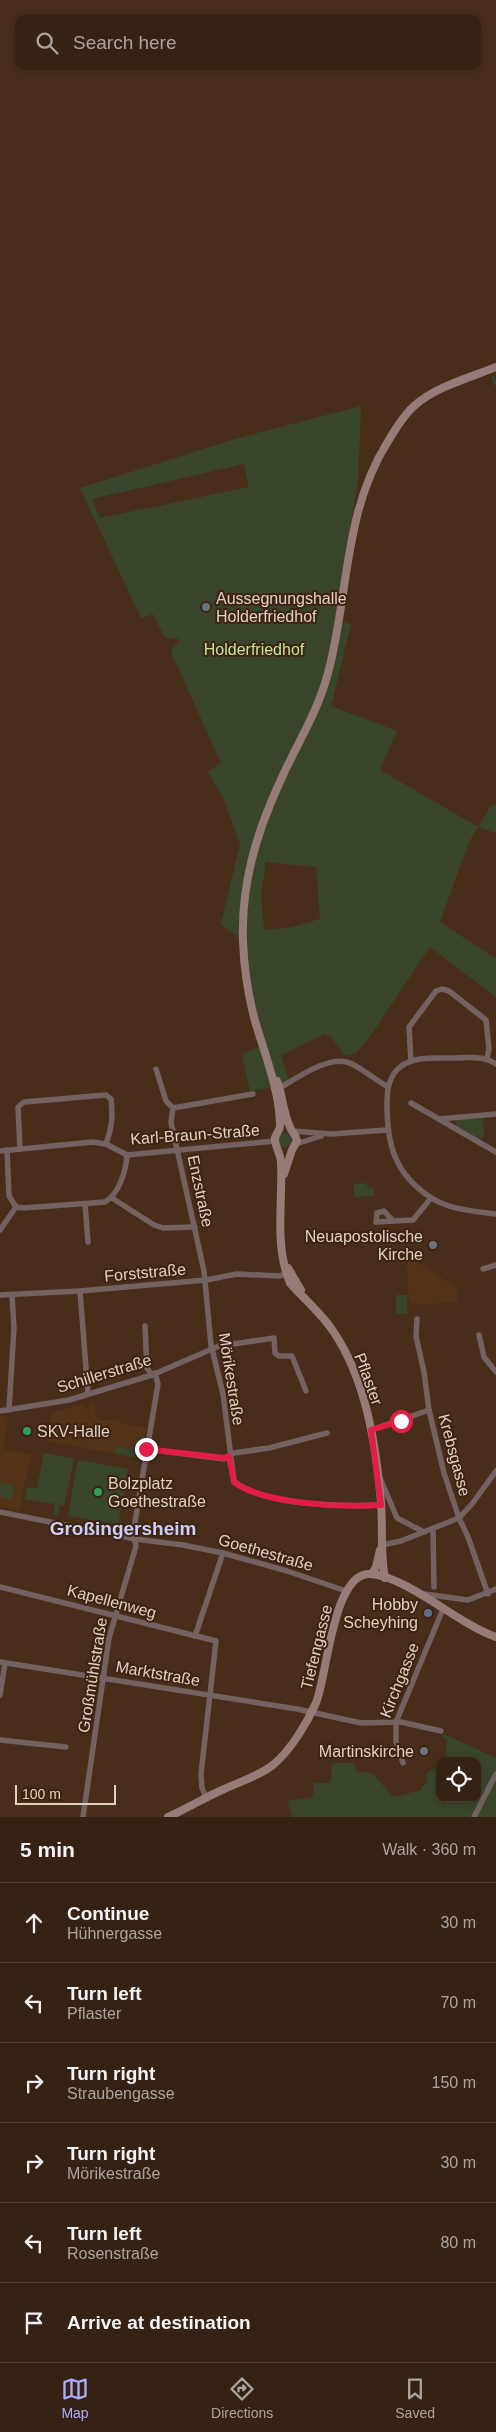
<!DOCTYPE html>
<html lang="en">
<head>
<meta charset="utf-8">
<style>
	:root { --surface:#362214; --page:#3d2a1d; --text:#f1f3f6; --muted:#aaa4a0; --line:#503f34; --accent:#abaffb }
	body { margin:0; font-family:Helvetica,sans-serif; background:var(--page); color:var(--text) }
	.controls { position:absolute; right:15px; bottom:15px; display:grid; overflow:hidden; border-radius:10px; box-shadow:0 2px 8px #0003 }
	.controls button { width:45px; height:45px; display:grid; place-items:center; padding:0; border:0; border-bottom:1px solid var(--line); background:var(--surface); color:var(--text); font:25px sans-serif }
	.scale { position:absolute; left:15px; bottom:12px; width:101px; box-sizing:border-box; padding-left:5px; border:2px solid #e0cfc4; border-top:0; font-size:14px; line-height:18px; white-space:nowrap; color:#e0cfc4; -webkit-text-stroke:4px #3d2410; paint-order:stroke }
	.stop { position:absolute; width:15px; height:15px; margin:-11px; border:4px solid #e11d48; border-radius:50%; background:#fff }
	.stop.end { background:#e11d48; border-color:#fff; box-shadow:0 1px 5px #0008 }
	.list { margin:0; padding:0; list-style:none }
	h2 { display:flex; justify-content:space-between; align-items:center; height:65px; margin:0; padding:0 20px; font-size:21px }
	h2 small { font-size:16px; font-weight:400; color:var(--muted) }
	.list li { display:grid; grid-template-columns:32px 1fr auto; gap:15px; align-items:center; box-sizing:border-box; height:80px; padding:0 20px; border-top:1px solid var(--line) }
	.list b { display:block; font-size:19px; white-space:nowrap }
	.list p { margin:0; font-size:16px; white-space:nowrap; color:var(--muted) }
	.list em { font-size:16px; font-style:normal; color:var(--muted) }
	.icon { flex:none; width:28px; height:28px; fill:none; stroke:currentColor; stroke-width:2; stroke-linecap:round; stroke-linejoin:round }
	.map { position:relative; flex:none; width:496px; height:1817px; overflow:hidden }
	.search { position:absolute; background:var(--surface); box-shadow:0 2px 8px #0003; left:15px; right:15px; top:15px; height:55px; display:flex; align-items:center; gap:12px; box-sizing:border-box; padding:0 18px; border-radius:10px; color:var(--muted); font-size:19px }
	.sheet { height:545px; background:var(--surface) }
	nav { display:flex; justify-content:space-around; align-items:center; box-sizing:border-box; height:70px; border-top:1px solid var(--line); background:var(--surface); font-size:14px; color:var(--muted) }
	nav a { display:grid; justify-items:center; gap:2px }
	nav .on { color:var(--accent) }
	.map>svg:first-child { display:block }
</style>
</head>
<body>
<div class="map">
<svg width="496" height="1817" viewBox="0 0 496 1817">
	<rect width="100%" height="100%" fill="#482e1a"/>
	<g fill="#52331a">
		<path d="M407 1262H417L458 1289V1302L415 1305 409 1301Z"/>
		<path d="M90 1402H93L97 1420H118L120 1423 147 1428 140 1458 46 1441 52 1413 84 1404 85 1410 91 1408Z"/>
		<path d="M0 1416 8 1417 3 1449 31 1455 19 1511 0 1507Z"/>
	</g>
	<g fill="#39452b" fill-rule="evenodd">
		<path d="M361 406 358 481 335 620 351 624 331 706 397 731 380 770 478 827 491 806 496 804V833L478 827 469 842 440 922 496 959V997L430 947 371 1035 356 1053 346 1056 330 1036 324 1034 281 1055 289 1081 283 1085 250 1091 242 1054 260 1047 240 939 221 924 240 844 223 798 208 772 221 763 172 654V648L180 641 177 638H165L153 614 141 618 80 488 235 439ZM244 464 249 487 100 518 92 499ZM266 862 316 867 320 919 292 927 264 930 261 896Z"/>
		<path d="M483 1118 484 1136 481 1140 456 1126 455 1122 457 1119Z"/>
		<circle cx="285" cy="1140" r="7"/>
		<path d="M365 1183 369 1188 374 1187V1196L354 1197V1184Z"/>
		<rect x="396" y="1295" width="11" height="19"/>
		<path d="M140 1438 145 1439 140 1458 115 1454 116 1447 129 1449 130 1447 138 1448Z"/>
		<path d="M44 1453 74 1459 64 1506 60 1505 58 1515 53 1514 55 1504 25 1499 27 1487 37 1489Z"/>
		<path d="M78 1460 128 1469 118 1524 68 1516Z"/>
		<path d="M0 1483 14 1485 12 1499 0 1497Z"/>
		<path d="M444 1734 496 1758V1817H292L288 1801 313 1797 314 1783H331L332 1763H353L357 1772 372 1773 393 1797 422 1790 421 1788 428 1782 426 1775 432 1769H440V1798H477V1761H445L447 1740 442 1736Z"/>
	</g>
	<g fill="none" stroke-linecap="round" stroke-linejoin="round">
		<path stroke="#1c5355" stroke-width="2" d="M493 377 496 385"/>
		<g stroke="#736261" stroke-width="5.5">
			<path d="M411 1061 409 1027 436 991 442 989 449 991 486 1020 489 1049 487 1059"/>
			<path d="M496 1064C483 1055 467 1058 452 1058 436 1058 414 1056 400 1067 388 1077 387 1091 387 1105 387 1145 395 1174 430 1197 449 1210 474 1211 496 1214"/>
			<path d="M156 1069 166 1101 173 1108"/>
			<path d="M280 1088C297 1078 331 1053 352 1064 364 1070 376 1080 388 1087"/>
			<path d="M411 1103 496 1152"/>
			<path d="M173 1108 171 1122 204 1271 211 1345 223 1394 234 1481C264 1506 343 1507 381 1505"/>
			<path d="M173 1108 253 1094"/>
			<path d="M439 1119 496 1114"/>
			<path d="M293 1131 331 1134 387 1130"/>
			<path d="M296 1144 321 1136"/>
			<path d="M20 1149 18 1107 24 1102 106 1095 111 1099C113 1116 112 1127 106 1144"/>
			<path d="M7 1150 9 1196 16 1207 23 1208 105 1202C119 1194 126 1171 127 1155"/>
			<path d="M0 1151 93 1142 106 1144 127 1155 275 1141"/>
			<path d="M112 1198 154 1225 163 1228 195 1227"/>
			<path d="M85 1204 88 1242"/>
			<path d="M393 1221 376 1222 377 1213 384 1211 393 1221 413 1220 431 1198"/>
			<path d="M0 1230 16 1207"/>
			<path d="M483 1269 496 1265"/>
			<path d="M80 1291 88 1394"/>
			<path d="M0 1295 80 1291 206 1280 237 1274 279 1276 289 1273"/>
			<path d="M417 1319 416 1336 424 1372 429 1410 444 1473 459 1518 468 1537 488 1594"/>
			<path d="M145 1326 147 1368 152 1375"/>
			<path d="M479 1335 484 1357 496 1372"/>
			<path d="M9 1410 14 1328 12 1295"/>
			<path d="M0 1411 69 1400 152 1375 219 1346 274 1338 275 1353 279 1356H292L306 1391"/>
			<path d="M371 1430 429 1410"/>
			<path d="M146 1449 224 1459 234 1453 269 1448 327 1433"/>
			<path d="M380 1478 397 1518 424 1532"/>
			<path d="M0 1512 135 1539 183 1545 223 1553 287 1571 346 1591"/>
			<path d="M459 1518 472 1504 496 1471"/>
			<path d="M433 1528 434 1587"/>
			<path d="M382 1545 401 1541 459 1518"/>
			<path d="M0 1587 216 1641 201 1774 202 1788 206 1797"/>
			<path d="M424 1594 468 1600 496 1589"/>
			<path d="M195 1636 223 1553"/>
			<path d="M0 1662 297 1709 361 1723 401 1722 441 1731"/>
			<path d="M0 1695 5 1663"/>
			<path d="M0 1740 66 1747"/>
			<path d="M403 1763 396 1742V1722L443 1609"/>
			<path d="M83 1817 109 1638 136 1546 133 1534 158 1384 155 1373"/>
			<path d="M474 1817 496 1774"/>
		</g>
		<g stroke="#967b78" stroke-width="8">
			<path d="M277 1081C283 1096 283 1113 290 1127 292 1133 296 1134 297 1141L292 1150 284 1174"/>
			<path d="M288 1268 301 1290"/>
			<path d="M372 1574 376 1567 380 1550"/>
			<path d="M385 1578C380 1553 383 1527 381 1502 376 1445 366 1379 333 1331 321 1313 304 1299 290 1283 274 1245 283 1201 281 1162 281 1154 274 1145 275 1138 276 1132 281 1131 280 1124 279 1089 265 1055 255 1021 248 995 244 968 243 941 241 885 256 834 279 784 295 747 318 712 328 673 349 595 343 514 387 443 394 431 403 416 414 406 435 387 469 378 496 367"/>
			<path d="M168 1817C186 1809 204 1798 222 1790 239 1782 259 1776 273 1765 291 1750 307 1723 316 1703 327 1677 333 1570 371 1574 410 1578 456 1623 496 1637"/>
		</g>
	</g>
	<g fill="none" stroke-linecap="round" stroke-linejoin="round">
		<path stroke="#e11d48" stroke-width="6" d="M146 1449 224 1458 229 1456 234 1482C265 1505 343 1507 381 1505L371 1430 401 1421"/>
	</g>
	<g fill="#6b7280" stroke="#3d2410" stroke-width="2">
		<circle cx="206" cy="607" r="5"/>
		<circle cx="433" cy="1245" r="5"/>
		<circle cx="424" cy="1751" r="5"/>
	</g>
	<g fill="#2e9e5b" stroke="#3d2410" stroke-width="2">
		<circle cx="27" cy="1431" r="5"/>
		<circle cx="98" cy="1492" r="5"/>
	</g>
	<circle fill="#5c6f8a" stroke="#3d2410" stroke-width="2" cx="428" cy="1613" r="5"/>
	<g text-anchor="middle" stroke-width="4" stroke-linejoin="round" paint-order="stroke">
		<g font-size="16" fill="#e0cfc4" stroke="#3d2410" text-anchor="start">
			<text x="216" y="604">Aussegnungshalle<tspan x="216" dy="18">Holderfriedhof</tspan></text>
			<text x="423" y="1242" text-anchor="end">Neuapostolische<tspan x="423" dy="18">Kirche</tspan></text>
			<text x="37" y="1437">SKV-Halle</text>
			<text x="108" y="1489">Bolzplatz<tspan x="108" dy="18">Goethestraße</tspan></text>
			<text x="418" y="1610" text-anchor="end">Hobby<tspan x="418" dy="18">Scheyhing</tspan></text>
			<text x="414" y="1757" text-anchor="end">Martinskirche</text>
		</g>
		<g font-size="16" fill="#c3e69e" stroke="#3d2410">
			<text x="254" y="655">Holderfriedhof</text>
		</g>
		<g font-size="16" fill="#e0cfc4" stroke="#3d2410">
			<text transform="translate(195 1134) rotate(-4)" y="6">Karl-Braun-Straße</text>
			<text transform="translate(201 1191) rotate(78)" y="6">Enzstraße</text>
			<text transform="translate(145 1272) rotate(-5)" y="6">Forststraße</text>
			<text transform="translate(104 1373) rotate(-17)" y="6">Schillerstraße</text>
			<text transform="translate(232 1379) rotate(81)" y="6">Mörikestraße</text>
			<text transform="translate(369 1379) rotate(70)" y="6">Pflaster</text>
			<text transform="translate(455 1455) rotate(75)" y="6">Krebsgasse</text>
			<text transform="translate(266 1552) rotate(16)" y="6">Goethestraße</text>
			<text transform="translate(112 1601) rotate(15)" y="6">Kapellenweg</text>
			<text transform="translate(316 1647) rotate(-76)" y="6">Tiefengasse</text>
			<text transform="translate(158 1673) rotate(10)" y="6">Marktstraße</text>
			<text transform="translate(92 1675) rotate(-81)" y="6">Großmühlstraße</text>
			<text transform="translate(399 1680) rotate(-68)" y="6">Kirchgasse</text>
		</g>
		<g font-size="19" font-weight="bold" fill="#cacef9" stroke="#3d2410">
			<text x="123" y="1535">Großingersheim</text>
		</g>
	</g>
</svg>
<div class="controls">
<button><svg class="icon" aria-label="locate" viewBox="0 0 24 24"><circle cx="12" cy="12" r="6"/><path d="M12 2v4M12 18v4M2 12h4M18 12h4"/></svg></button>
</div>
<div class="scale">100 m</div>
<div class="stop" style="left:401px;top:1421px"></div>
<div class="stop end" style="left:146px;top:1449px"></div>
<div class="search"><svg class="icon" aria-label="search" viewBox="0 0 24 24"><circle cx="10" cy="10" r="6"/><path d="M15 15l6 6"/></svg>Search here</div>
</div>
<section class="sheet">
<h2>5 min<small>Walk · 360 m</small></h2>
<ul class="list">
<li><svg class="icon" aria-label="ahead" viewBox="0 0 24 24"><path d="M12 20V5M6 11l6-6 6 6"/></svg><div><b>Continue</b><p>Hühnergasse</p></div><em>30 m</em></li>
<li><svg class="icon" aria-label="left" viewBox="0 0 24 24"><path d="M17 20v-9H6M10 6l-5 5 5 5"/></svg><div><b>Turn left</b><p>Pflaster</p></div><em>70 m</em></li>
<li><svg class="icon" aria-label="right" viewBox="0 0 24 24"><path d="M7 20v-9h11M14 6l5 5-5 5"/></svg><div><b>Turn right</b><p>Straubengasse</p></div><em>150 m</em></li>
<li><svg class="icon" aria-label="right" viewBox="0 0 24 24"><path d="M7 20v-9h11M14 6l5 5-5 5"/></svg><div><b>Turn right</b><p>Mörikestraße</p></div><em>30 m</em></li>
<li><svg class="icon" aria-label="left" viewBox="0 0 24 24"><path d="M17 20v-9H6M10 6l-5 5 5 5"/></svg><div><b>Turn left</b><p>Rosenstraße</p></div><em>80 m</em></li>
<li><svg class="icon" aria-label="arrive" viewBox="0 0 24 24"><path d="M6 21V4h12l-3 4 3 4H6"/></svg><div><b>Arrive at destination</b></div></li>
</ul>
</section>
<nav>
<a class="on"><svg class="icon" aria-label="map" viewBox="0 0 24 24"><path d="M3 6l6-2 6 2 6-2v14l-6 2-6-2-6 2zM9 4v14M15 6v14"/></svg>Map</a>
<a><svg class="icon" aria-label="directions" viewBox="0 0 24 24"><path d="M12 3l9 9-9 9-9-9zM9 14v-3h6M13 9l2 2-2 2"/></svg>Directions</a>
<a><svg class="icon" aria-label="saved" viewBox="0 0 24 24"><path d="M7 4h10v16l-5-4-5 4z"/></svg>Saved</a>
</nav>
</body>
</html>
